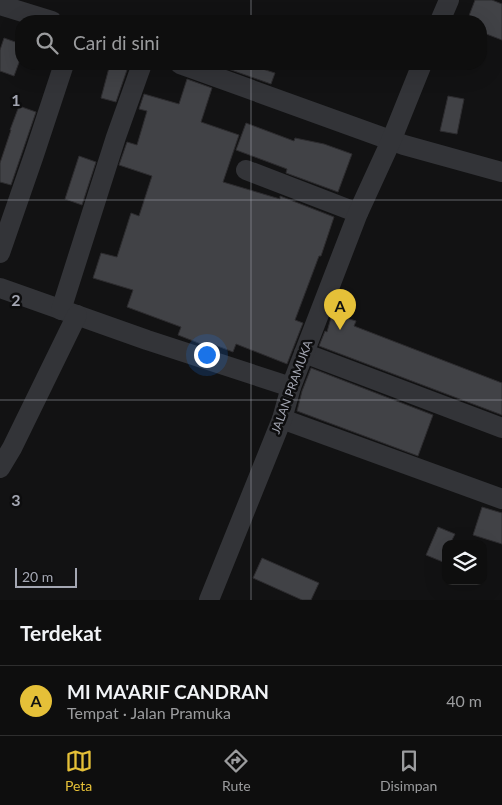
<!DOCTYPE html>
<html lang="id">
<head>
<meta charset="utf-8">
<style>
	:root { --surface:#0e0e0e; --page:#171717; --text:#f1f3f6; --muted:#9b9c9e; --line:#2e2e2e; --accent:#e5c038 }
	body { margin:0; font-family:Lato,sans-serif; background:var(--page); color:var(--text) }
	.controls { position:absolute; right:15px; bottom:15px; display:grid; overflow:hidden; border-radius:10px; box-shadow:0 5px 20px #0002 }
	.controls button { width:45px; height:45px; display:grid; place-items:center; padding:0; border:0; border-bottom:1px solid var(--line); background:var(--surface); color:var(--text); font:25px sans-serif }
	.scale { position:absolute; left:15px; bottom:12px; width:62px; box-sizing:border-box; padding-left:5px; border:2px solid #a4a7b3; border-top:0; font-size:14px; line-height:18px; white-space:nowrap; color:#a4a7b3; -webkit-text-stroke:4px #0d0d0e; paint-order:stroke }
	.you { position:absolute; left:206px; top:354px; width:18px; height:18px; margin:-12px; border:4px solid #fff; border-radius:50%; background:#1a73e8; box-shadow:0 0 0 8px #1a73e833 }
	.badge { display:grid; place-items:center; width:32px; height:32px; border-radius:50%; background:var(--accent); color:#111; font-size:16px; font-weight:700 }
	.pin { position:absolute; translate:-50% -41px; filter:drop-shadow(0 1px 2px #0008) }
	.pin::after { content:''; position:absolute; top:26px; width:18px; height:15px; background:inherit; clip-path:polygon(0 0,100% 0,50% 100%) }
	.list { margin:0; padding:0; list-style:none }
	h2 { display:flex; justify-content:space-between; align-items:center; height:65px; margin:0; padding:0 20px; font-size:21px }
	h2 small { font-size:16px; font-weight:400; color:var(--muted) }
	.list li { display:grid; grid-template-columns:32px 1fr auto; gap:15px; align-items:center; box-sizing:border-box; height:70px; padding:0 20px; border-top:1px solid var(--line) }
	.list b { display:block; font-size:19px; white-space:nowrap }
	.list p { margin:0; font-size:16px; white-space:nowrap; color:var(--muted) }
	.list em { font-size:16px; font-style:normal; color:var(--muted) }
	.icon { flex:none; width:28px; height:28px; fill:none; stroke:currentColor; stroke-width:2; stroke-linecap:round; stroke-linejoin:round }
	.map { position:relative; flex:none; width:502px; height:600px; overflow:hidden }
	.search { position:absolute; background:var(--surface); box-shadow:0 5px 20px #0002; left:15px; right:15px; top:15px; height:55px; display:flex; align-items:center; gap:12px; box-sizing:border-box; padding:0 18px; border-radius:20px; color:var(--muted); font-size:19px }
	.sheet { height:135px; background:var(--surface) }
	nav { display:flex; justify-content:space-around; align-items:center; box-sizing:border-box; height:70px; border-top:1px solid var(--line); background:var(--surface); font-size:14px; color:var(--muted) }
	nav a { display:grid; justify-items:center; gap:2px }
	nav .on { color:var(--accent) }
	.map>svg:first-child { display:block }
</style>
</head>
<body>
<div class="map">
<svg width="502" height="600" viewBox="0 0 502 600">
	<rect width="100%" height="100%" fill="#121213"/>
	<g fill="#414246" stroke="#2d2c2f">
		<path d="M475 0H492L502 4V40L481 32V21H467Z"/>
		<path d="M4 38 21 44V57L14 76 0 71V50Z"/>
		<path d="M110 64H129L116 102 101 98Z"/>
		<path d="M214 64H247L275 73 271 84Z"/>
		<path d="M187 79 212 88 201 122 239 135 223 182 280 199V196L334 217 321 256H319L295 320 303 323 287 364 236 344 233 352 207 342 206 346 178 335 181 327 127 307 133 290 93 278 101 253 117 257 131 213 139 216 152 176 119 165 127 142 137 145 147 111 139 109 144 94 179 104Z"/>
		<path d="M448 96 464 99 457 134 440 131Z"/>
		<path d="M19 106 36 112 11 185 0 182V163L11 130H10Z"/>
		<path d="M246 123 294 141 295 138 324 144 352 154 338 192 286 173 287 169 236 150Z"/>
		<path d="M79 156 96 162 82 205 65 199Z"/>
		<path d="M332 314 356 321 354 326 502 383V415L319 346 325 331 327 332Z"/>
		<path d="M311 368 433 415 418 456 297 411 302 391Z"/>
		<path d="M482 507 502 513V544L473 535Z"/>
		<path d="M438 527 455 534 450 544H446V555L443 562 426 555Z"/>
		<path d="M262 558 319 583 311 600H302L253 578Z"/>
	</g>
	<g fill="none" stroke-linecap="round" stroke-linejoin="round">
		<g stroke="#333438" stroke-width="20">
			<path d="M0 5 52 21"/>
			<path d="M440 21 449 0"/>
			<path d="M180 64 404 145 502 172"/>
			<path d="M246 170 358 213"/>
			<path d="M0 253 34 155 64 64"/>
			<path d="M0 288 147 340 291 387"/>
			<path d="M61 310 116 137 142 64"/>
			<path d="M304 353 502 428"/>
			<path d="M282 419 502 499"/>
			<path d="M0 468 12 448 77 315"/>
			<path d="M209 600 282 419 291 387 358 213 391 141 422 64"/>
		</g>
	</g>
	<path fill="none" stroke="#a4a7b3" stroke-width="1" stroke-opacity="0.55" d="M251 0V21M251 64V600M0 200H502M0 400H502"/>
	<g text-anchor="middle" stroke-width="5" stroke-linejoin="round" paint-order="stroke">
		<g font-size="12" fill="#a4a7b3" stroke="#0d0d0e">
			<text transform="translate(292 387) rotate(-70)" y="4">JALAN PRAMUKA</text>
		</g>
	</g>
	<g font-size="16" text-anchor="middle" font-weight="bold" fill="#a4a7b3" stroke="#0d0d0e" stroke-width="5" stroke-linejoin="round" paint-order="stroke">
		<text x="16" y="106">1</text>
		<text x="16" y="306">2</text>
		<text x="16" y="506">3</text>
	</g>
</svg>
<div class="controls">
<button><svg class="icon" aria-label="layers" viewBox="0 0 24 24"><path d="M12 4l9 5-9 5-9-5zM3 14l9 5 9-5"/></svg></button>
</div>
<div class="scale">20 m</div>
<div class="you"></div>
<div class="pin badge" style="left:340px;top:330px">A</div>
<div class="search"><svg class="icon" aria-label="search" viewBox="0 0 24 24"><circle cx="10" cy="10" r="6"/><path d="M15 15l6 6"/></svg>Cari di sini</div>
</div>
<section class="sheet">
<h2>Terdekat<small></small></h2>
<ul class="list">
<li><span class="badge">A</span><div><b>MI MA'ARIF CANDRAN</b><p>Tempat · Jalan Pramuka</p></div><em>40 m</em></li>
</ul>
</section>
<nav>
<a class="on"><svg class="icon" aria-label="map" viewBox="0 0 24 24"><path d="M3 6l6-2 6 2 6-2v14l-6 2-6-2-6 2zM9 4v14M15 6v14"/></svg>Peta</a>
<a><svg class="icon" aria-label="directions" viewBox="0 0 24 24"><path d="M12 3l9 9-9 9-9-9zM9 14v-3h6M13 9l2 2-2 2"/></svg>Rute</a>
<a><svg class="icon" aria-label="saved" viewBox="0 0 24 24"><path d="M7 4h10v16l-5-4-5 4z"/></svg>Disimpan</a>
</nav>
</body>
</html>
